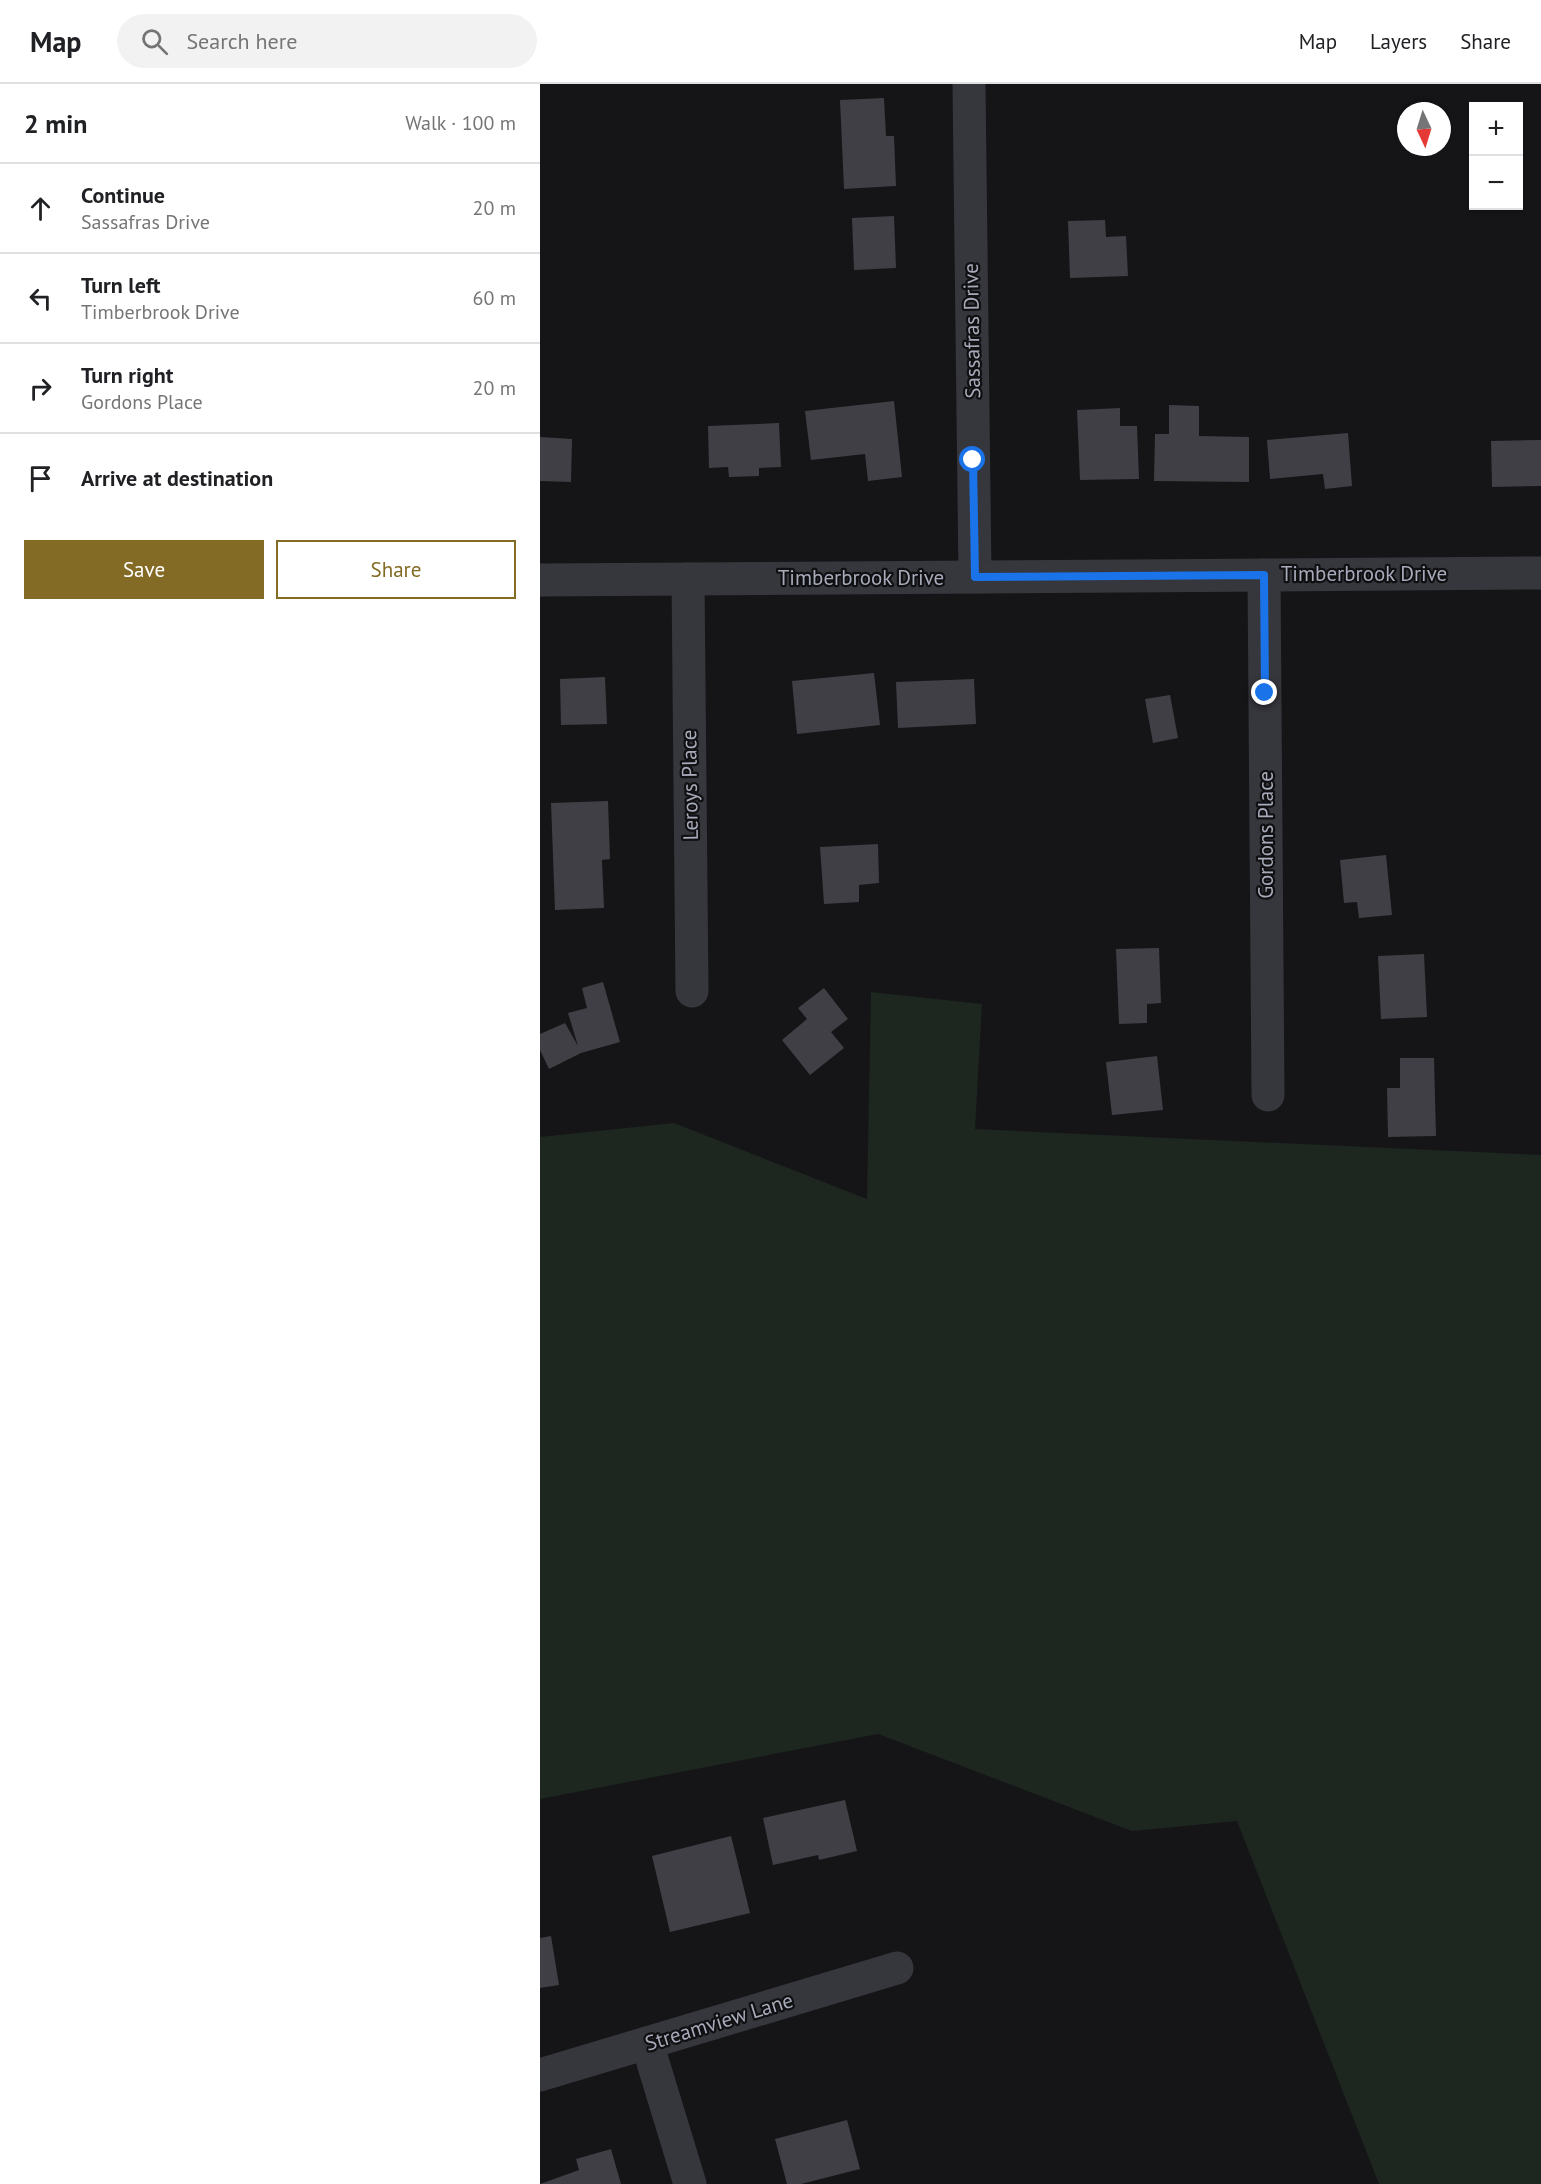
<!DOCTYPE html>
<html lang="en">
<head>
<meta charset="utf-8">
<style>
	:root { --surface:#fff; --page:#f2f2f2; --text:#202124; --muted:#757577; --line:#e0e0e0; --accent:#846b25 }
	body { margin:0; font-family:"PT Sans",sans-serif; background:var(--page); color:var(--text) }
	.controls { position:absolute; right:18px; top:18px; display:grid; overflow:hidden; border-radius:0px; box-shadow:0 2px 4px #0004 }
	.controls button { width:54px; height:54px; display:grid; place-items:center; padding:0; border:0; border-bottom:2px solid var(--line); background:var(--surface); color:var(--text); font:30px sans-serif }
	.compass { position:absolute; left:857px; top:18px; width:54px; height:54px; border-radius:50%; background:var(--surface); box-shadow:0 2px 4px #0004; rotate:176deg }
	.stop { position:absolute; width:18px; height:18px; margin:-14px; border:4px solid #1a73e8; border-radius:50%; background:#fff }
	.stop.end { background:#1a73e8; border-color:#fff; box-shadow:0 2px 6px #0008 }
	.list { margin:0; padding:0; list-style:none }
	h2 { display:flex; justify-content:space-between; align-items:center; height:78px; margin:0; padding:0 24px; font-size:26px }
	h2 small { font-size:20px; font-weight:400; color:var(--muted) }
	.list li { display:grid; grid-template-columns:39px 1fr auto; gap:18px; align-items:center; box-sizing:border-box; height:90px; padding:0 24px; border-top:2px solid var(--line) }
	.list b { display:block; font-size:22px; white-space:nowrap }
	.list p { margin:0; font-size:20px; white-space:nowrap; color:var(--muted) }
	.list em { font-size:20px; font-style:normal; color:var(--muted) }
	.actions { display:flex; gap:12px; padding:18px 24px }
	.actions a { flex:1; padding:14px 0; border:2px solid var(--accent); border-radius:0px; text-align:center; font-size:21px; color:var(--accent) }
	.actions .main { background:var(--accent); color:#fff }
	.icon { flex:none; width:33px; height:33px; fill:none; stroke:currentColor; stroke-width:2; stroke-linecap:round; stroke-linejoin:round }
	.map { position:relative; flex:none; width:1001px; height:2100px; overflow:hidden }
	header { display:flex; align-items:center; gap:36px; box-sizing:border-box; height:84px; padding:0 30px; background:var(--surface); border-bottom:2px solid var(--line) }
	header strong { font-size:28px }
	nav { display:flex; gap:33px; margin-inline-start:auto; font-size:21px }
	.search { width:420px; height:54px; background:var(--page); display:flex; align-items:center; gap:15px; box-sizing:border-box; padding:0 21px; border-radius:33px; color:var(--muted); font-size:22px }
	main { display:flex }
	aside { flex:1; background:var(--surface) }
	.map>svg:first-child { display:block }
</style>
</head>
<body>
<header>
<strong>Map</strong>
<div class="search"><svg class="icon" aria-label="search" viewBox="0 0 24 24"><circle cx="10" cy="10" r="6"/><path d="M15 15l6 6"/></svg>Search here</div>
<nav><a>Map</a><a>Layers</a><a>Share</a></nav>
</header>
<main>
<aside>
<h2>2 min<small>Walk · 100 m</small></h2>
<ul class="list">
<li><svg class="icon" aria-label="ahead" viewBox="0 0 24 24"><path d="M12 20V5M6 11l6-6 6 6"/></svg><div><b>Continue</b><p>Sassafras Drive</p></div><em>20 m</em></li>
<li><svg class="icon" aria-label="left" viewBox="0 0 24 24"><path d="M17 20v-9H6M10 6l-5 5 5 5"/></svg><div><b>Turn left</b><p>Timberbrook Drive</p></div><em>60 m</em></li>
<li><svg class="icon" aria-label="right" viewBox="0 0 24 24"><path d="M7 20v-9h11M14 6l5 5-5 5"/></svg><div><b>Turn right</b><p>Gordons Place</p></div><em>20 m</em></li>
<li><svg class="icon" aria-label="arrive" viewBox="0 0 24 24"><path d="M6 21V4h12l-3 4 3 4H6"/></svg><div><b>Arrive at destination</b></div></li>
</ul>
<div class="actions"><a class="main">Save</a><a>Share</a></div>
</aside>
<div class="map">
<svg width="1001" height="2100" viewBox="0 0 1001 2100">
	<rect width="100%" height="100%" fill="#151518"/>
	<path fill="#1d261f" d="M331 908 442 920 435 1045 1001 1071V2100H839L697 1737 592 1747 338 1650 0 1715V1053L134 1039 327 1115Z"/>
	<g fill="#3f3f45">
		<path d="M344 14 346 52H354L356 102 304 105 300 16Z"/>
		<path d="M354 132 356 184 314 186 312 134Z"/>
		<path d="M565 136 566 153 586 152 588 192 530 194 528 137Z"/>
		<path d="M354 317 362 393 328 397 325 370 271 376 265 327Z"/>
		<path d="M629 321 659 322V352L709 353V398L614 397 615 350H629Z"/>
		<path d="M580 324V342H597L599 395 540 396 537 326Z"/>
		<path d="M239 339 241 383 219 384V392L189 393 188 383 169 384 168 342Z"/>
		<path d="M808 349 812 402 785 405 783 390 730 395 727 356Z"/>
		<path d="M0 353 32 355 31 398 0 397Z"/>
		<path d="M1001 356V402L952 403 951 357Z"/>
		<path d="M334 589 340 641 257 650 252 597Z"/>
		<path d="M65 593 67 640 21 641 20 595Z"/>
		<path d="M434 595 436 640 358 644 356 598Z"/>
		<path d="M630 611 638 654 613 659 605 615Z"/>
		<path d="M68 717 70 775 62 776 64 824 15 826 11 719Z"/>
		<path d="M338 760 339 799 319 801V818L284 820 280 763Z"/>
		<path d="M846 771 852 831 819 834 817 818 804 819 800 776Z"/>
		<path d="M619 864 621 919 607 920V939L579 940 576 865Z"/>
		<path d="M884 870 887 933 841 935 838 872Z"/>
		<path d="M63 898 80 958 41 969 9 985 0 966V950L25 939 38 962 28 929 47 924 42 904Z"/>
		<path d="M284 904 308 935 291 948 304 964 270 991 242 956 267 935 258 924Z"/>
		<path d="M617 972 623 1026 572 1031 566 978Z"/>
		<path d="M860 974H894L896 1052 848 1053 847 1004H860Z"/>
		<path d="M305 1716 317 1767 279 1776 278 1771 233 1781 223 1734Z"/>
		<path d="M191 1752 210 1829 130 1848 112 1772Z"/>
		<path d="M11 1852 19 1901 0 1904V1854Z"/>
		<path d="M307 2036 320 2085 261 2100H247L235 2055Z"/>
		<path d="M71 2065 81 2100H0L39 2086 36 2075Z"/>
	</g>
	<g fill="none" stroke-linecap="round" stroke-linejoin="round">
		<g stroke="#36363d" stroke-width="33">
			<path d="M429 0 435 493"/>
			<path d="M724 491 728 1011"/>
			<path d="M148 495 152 907"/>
			<path d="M0 496 1001 489"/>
			<path d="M107 1959 150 2100"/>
			<path d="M0 1991 357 1884"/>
		</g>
	</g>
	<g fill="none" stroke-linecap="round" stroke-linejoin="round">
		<path stroke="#1a73e8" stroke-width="8" d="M433 376 435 493 724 491 725 609"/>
	</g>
	<g text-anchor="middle" stroke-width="4.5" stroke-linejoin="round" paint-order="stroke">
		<g font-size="21" fill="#a6aab9" stroke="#101013">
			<text transform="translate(432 247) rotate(-91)" y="7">Sassafras Drive</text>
			<text x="824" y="497">Timberbrook Drive</text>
			<text x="321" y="501">Timberbrook Drive</text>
			<text transform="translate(150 701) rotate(-91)" y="7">Leroys Place</text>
			<text transform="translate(726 751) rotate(-90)" y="7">Gordons Place</text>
			<text transform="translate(179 1938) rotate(-17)" y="7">Streamview Lane</text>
		</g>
	</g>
</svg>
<div class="controls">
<button>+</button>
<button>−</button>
</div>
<svg class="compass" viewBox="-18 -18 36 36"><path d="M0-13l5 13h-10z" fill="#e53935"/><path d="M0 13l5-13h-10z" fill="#757577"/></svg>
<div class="stop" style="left:433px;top:376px"></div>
<div class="stop end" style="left:725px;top:609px"></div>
</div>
</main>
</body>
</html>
